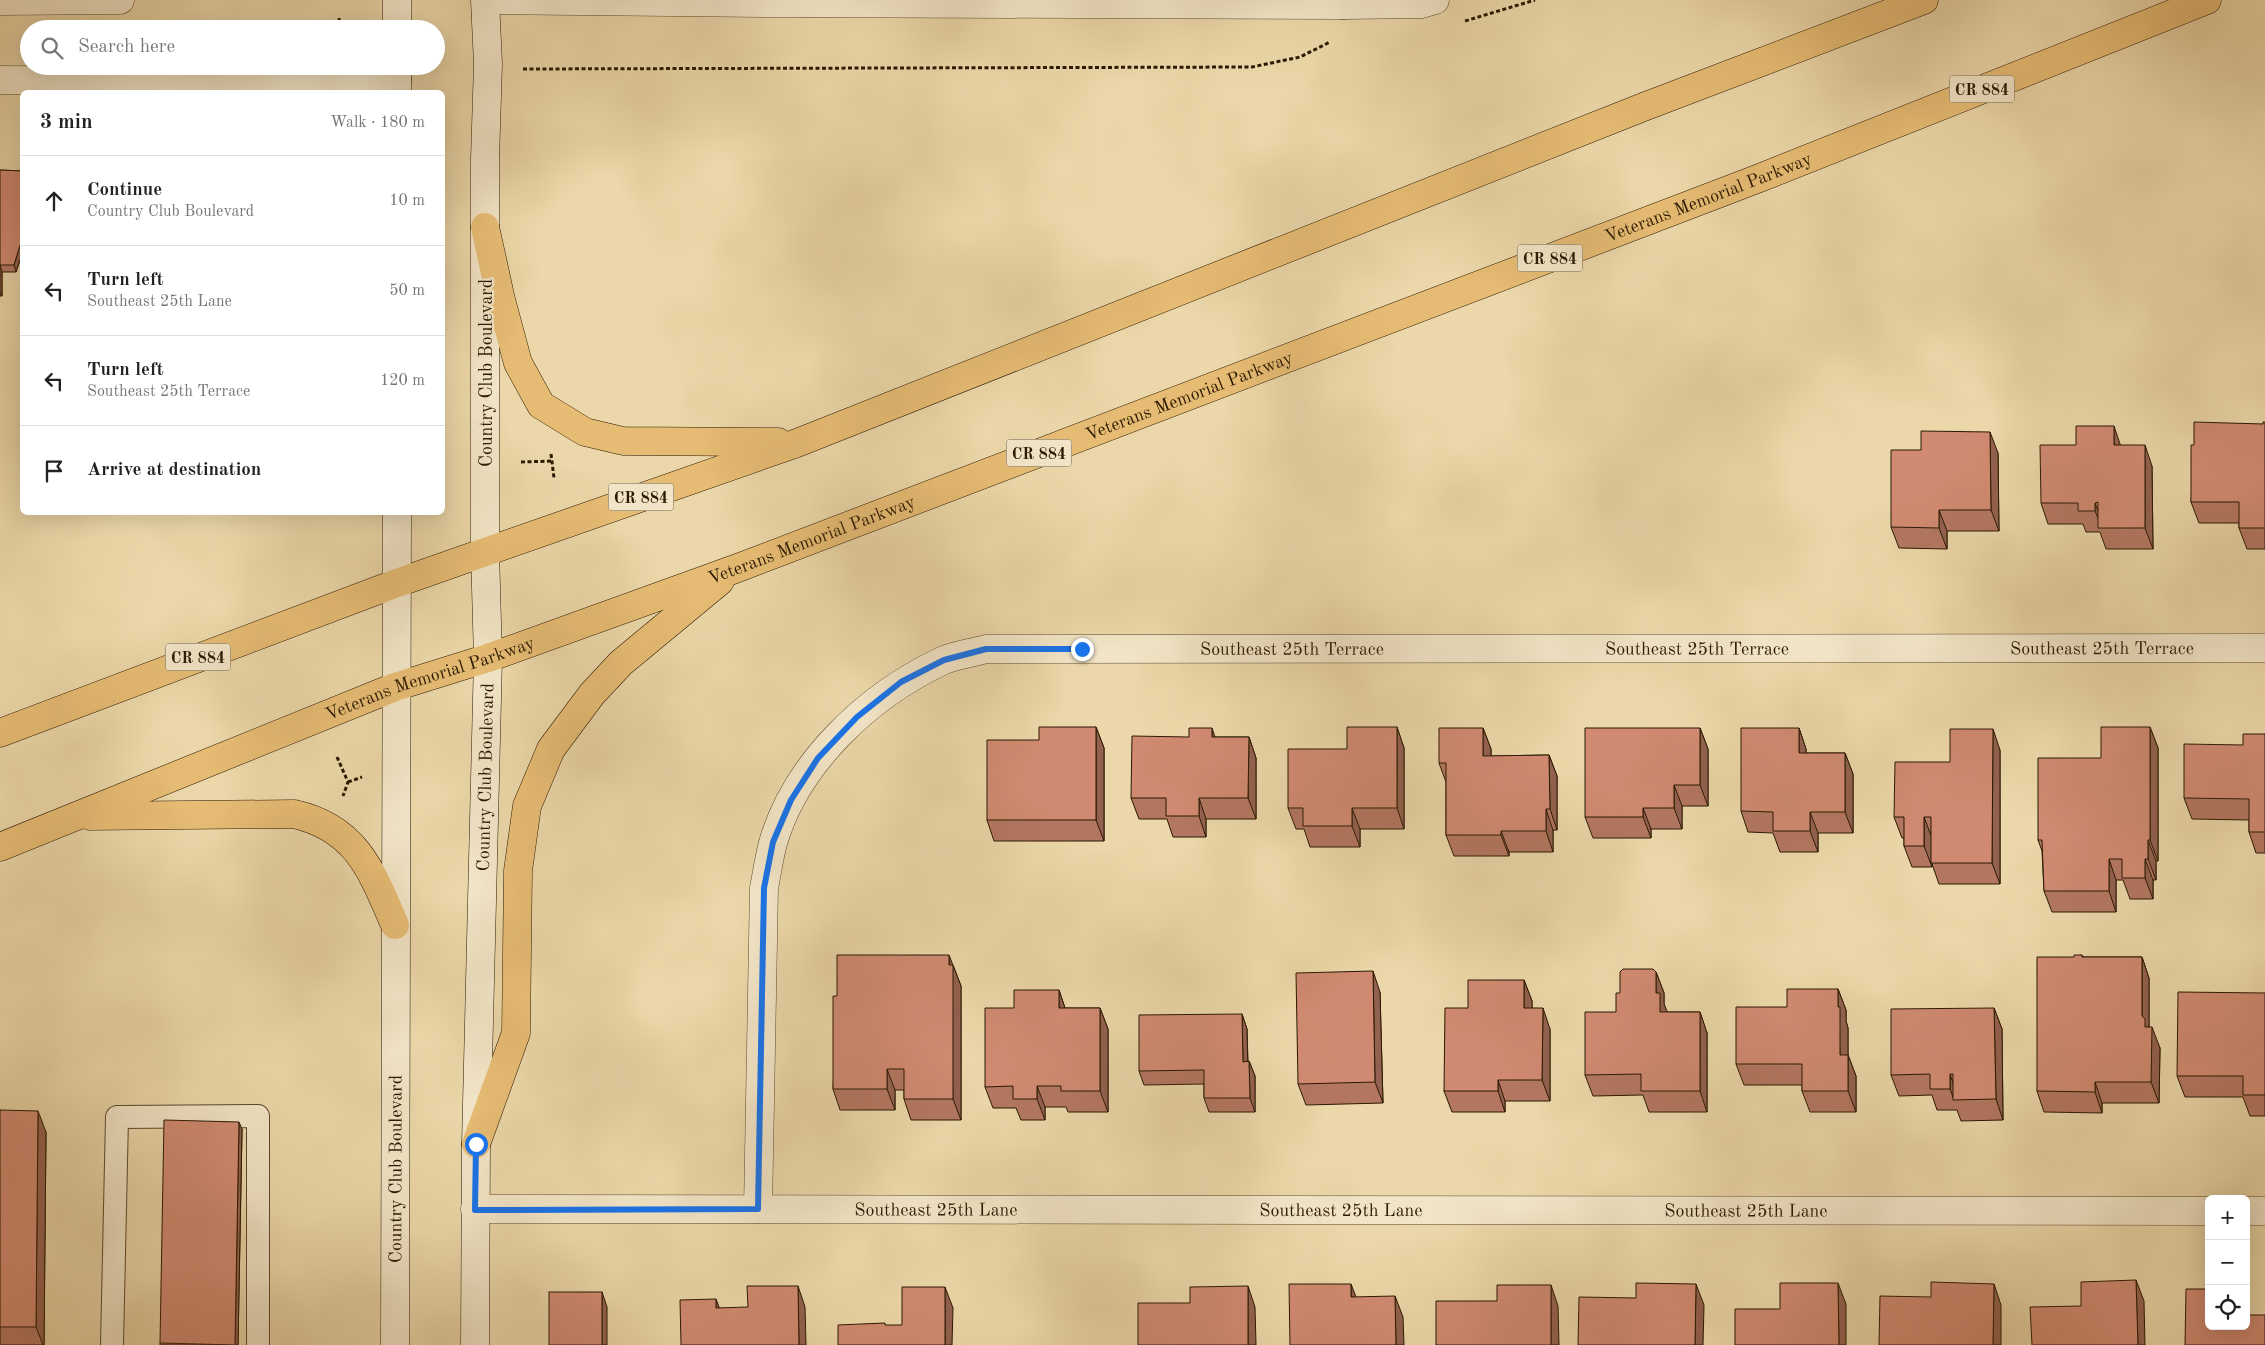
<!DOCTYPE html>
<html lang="en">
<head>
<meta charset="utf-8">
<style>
	:root { --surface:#fff; --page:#f2f2f2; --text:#222; --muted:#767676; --line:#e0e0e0 }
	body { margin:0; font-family:"Old Standard TT",serif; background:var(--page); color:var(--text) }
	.controls { position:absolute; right:15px; bottom:15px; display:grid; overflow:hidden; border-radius:8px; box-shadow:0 5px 20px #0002 }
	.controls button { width:45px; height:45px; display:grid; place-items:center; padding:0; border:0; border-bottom:1px solid var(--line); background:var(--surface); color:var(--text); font:25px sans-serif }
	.stop { position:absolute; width:15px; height:15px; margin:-11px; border:4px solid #1a73e8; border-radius:50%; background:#fff }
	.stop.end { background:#1a73e8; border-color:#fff; box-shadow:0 1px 5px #0008 }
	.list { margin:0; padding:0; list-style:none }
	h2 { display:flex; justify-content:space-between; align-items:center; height:65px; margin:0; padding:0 20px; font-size:21px }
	h2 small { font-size:16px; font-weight:400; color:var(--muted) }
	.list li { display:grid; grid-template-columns:32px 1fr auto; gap:15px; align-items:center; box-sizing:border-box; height:90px; padding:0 20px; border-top:1px solid var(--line) }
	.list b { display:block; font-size:19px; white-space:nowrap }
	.list p { margin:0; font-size:16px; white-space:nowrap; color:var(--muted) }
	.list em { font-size:16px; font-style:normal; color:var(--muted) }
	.icon { flex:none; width:28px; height:28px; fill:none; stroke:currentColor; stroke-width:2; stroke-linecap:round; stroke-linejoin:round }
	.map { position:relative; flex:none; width:2265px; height:1345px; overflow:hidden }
	.search { position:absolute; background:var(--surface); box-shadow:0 5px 20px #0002; left:20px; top:20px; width:425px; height:55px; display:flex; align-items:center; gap:12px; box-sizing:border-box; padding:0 18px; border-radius:28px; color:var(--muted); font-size:19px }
	.panel { position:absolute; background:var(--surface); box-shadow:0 5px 20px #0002; left:20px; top:90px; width:425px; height:425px; border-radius:8px }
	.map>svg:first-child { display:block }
</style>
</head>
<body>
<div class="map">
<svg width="2265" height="1345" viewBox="0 0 2265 1345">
	<rect width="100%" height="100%" fill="#ebd7a9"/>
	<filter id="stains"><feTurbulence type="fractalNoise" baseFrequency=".004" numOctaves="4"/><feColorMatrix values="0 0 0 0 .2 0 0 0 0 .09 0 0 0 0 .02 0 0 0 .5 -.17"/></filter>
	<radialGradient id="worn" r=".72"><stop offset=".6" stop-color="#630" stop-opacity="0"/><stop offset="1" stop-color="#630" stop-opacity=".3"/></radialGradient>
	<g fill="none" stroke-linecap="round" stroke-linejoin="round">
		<defs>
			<path id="service" d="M112 1345 117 1117 258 1116V1345"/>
			<g id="minor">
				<path d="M487 0 764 3 1344 5"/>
				<path d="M1351 0 1344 5 1421 4 1435 0"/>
				<path id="s1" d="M475 1209 2209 1211"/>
				<path id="s2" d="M758 1209 764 888C767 873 769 858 773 843 796 763 868 696 942 661 955 655 972 653 986 649L2265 648"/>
				<path d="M2246 1211H2265"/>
			</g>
			<g id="tertiary">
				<path d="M0 1 120 0"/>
				<path d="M0 80 325 82 397 80"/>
			</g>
			<g id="secondary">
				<path d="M397 0V29"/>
				<path d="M397 66V92"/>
				<path id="s3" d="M395 1345 397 512"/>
				<path id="s4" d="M475 1345 476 1144 488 658 485 552V159L488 64 485 0"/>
			</g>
			<g id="trunk">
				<path d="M485 227 501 300 518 363 541 405 585 432 623 441 778 442"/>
				<path d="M0 733 397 583 797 443 1646 106 1924 0"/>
				<path d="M90 816 294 814C357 828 372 872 395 925"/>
				<path id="s5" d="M0 847 395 687 488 658 735 569 1757 179 2207 0"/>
				<path d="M476 1144 516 1033 518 871 527 806 551 749 592 694 621 663 720 581"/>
			</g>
		</defs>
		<use href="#service" stroke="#5b482c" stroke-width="24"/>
		<use href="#minor" stroke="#5b482c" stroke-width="29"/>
		<use href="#tertiary" stroke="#5b482c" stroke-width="29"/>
		<use href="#secondary" stroke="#2b1902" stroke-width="29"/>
		<use href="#trunk" stroke="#2b1902" stroke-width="29"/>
		<g stroke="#2b1902" stroke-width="3" stroke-dasharray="4 2.5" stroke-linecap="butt">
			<path d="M339 18 340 29"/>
			<path d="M1465 21 1535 0"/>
			<path d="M523 69 1252 67 1300 57 1330 42"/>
			<path d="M551 454 554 478"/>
			<path d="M521 462 553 461"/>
			<path d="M337 757 348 782 343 796"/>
			<path d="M348 782 362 777"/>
		</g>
		<use href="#service" stroke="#f2e5c7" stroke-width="22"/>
		<use href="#minor" stroke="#f2e5c7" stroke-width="28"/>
		<use href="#tertiary" stroke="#f2e5c7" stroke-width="28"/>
		<use href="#secondary" stroke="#f2e5c7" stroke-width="28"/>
		<use href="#trunk" stroke="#e6bc74" stroke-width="28"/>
	</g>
	<g fill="#b37761" stroke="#2b1902">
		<path d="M0 170 22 171V254L16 272H2V296H0Z"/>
		<path d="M2265 422V549H2247L2239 528V523H2199L2191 502 2194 445 2263 424Z"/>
		<path d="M2121 445 2152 466 2153 549H2106L2100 532H2086L2083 524H2048L2041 503Z"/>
		<path d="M1998 453 1999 531H1947V549L1899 548 1891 527Z"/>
		<path d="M1096 727 1104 748V841H994L987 820 1039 740Z"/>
		<path d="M1397 727 1404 748V829H1360V847H1310L1304 829H1296L1288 808 1347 749Z"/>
		<path d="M2150 727 2158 748V861H2156V880H2153V899H2130L2123 880H2116V912H2052L2044 891 2042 851 2038 840 2101 758Z"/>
		<path d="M1483 728 1491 749V756L1549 755 1557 776V830H1553V852H1509V856H1454L1446 835V782L1439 763Z"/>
		<path d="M1700 728 1708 749V806H1682V829H1651V838H1593L1585 817Z"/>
		<path d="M1799 728 1806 749V753H1845L1853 774V833H1818V852H1780L1773 833 1748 832 1741 811Z"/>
		<path d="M2265 734V853H2256L2249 832V820L2192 819 2184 798 2243 745Z"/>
		<path d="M1215 737H1249L1256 758V819H1206V837H1173L1167 819H1139L1131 798Z"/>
		<path d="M2000 750V884H1939L1932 864V867H1912L1904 846V838H1902L1894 817 1950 762Z"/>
		<path d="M2082 955 2083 957H2142L2149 978V1027L2160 1048 2159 1103H2102V1113L2044 1112 2037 1091 2074 957Z"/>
		<path d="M953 965 961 986V1120H911L904 1099V1090H895V1110H840L833 1089 837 996Z"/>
		<path d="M1656 972 1664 993V1004L1667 1012H1700L1707 1033V1112H1649L1643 1095 1593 1096 1585 1075 1616 1012Z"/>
		<path d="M1524 980 1532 1001V1008L1550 1029V1101H1505V1112H1452L1444 1091 1468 1008Z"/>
		<path d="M1838 989 1846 1010V1021L1848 1028V1055L1856 1076V1112H1810L1802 1091V1085H1744L1736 1064 1787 1007Z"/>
		<path d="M1059 990 1065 1008H1100L1108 1029V1112H1068L1066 1107H1045V1120H1021L1016 1108H993L985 1087 1014 1008Z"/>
		<path d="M1380 992 1383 1103 1306 1105 1298 1084Z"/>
		<path d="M2265 993V1116H2250L2243 1097H2185L2177 1076Z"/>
		<path d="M1994 1008 2002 1029 2003 1120 1961 1121 1957 1110H1937L1932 1095 1899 1096 1891 1075Z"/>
		<path d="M1242 1014 1247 1029 1248 1061H1249L1255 1076V1112H1209L1204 1098V1084L1144 1085 1139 1071Z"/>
		<path d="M0 1110 46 1132 44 1345H0Z"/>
		<path d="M242 1129 238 1345H160V1343Z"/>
	</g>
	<g fill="#92614f" stroke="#2b1902">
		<path d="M22 239V254L16 272 14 265Z"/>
		<path d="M0 265 2 272V296L0 292Z"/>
		<path d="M2114 426 2121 447 2114 445Z"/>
		<path d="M1990 432 1998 453 1999 531 1991 510Z"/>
		<path d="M2145 445 2152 466 2153 549 2145 528Z"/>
		<path d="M2095 503 2103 524 2102 528 2095 511Z"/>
		<path d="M1939 510 1947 531V549L1939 528Z"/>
		<path d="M1096 727 1104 748V841L1096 820Z"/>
		<path d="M1397 727 1404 748V829L1397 808Z"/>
		<path d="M2150 727 2158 748V861L2150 840Z"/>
		<path d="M1212 728 1219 749 1212 737Z"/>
		<path d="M1483 728 1491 749V777L1483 756Z"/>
		<path d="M1700 728 1708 749V806L1700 785Z"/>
		<path d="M1799 728 1806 749V774L1799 753Z"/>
		<path d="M1993 729 2000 750V884L1992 863Z"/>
		<path d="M1249 737 1256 758V819L1248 798Z"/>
		<path d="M1845 753 1853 774V833L1845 812Z"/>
		<path d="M1549 755 1557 776V830L1550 809Z"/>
		<path d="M1674 785 1682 806V829L1674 808Z"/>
		<path d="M1199 798 1206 819V837L1199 816Z"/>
		<path d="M1352 808 1360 829V847L1352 826Z"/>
		<path d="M1643 808 1651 829V838L1643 817Z"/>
		<path d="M1546 809 1553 830V852L1546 831Z"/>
		<path d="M1810 812 1818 833V852L1810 831Z"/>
		<path d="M1924 817 1932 838V867L1924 846Z"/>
		<path d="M1501 831 1509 852V856L1501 835Z"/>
		<path d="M2148 840 2156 861V880L2148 859Z"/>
		<path d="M2109 859 2116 880V912L2109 891Z"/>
		<path d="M2145 859 2153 880V899L2145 878Z"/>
		<path d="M949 955 961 986V1120L953 1099Z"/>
		<path d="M2142 957 2149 978V1030L2152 1027 2160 1048 2159 1103 2151 1082 2142 1016Z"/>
		<path d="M1373 971 1380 992 1383 1103 1375 1082Z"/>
		<path d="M1656 972 1664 993V1004L1668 1014 1660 1012 1656 993Z"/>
		<path d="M1524 980 1532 1001V1029L1524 1008Z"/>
		<path d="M1838 989 1846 1010V1021L1848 1028V1076L1840 1055 1838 1007Z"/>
		<path d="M1059 990 1066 1011 1059 1008Z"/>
		<path d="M1100 1008 1108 1029V1112L1100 1091Z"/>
		<path d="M1543 1008 1550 1029V1101L1542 1080Z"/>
		<path d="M1994 1008 2002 1029 2003 1120 1996 1099Z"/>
		<path d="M1700 1012 1707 1033V1112L1700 1091Z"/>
		<path d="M1242 1014 1247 1029 1248 1076 1243 1062Z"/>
		<path d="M1848 1055 1856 1076V1112L1848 1091Z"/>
		<path d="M1249 1061 1255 1076V1112L1250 1098Z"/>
		<path d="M887 1069 895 1090V1110L887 1089Z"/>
		<path d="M1950 1074 1957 1095 1954 1100 1950 1089Z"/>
		<path d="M1498 1080 1505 1101V1112L1498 1091Z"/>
		<path d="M2095 1082 2102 1103V1113L2095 1092Z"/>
		<path d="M1037 1086 1045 1107V1120L1037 1099Z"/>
		<path d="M38 1111 46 1132 44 1345H43L36 1327Z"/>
		<path d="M239 1122 242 1129 238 1345H235Z"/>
		<path d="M2136 1280 2144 1301 2145 1345H2138Z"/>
		<path d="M1838 1283 1846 1304V1345H1839Z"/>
		<path d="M1351 1284 1359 1305 1351 1297Z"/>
		<path d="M1696 1284 1704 1305 1703 1345H1695Z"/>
		<path d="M1994 1284 2001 1305V1345H1993Z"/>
		<path d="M1551 1285 1558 1306 1559 1345H1551Z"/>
		<path d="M798 1286 805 1307 806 1345H799Z"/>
		<path d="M1248 1286 1255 1307 1256 1345H1248Z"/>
		<path d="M945 1287 953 1308 952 1345H945Z"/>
		<path d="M602 1292 607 1307V1345H602Z"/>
		<path d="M1395 1296 1403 1317 1404 1345H1396Z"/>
		<path d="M716 1299 724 1320 716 1308Z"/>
		<path d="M2246 1302 2247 1305V1329L2246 1326Z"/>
	</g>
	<g fill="#d08a71" stroke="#2b1902">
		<path d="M0 170 22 171V239L14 265H0Z"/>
		<path d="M2194 422 2263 424V422H2265V528H2239V502H2191V445H2194Z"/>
		<path d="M2076 426H2114V445H2145V528H2098V502L2095 503V511H2078V503H2041L2040 445H2076Z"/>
		<path d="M1921 431 1990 432 1991 510H1939V528L1891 527V450H1921Z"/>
		<path d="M1039 727H1096V820H987V740H1039Z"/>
		<path d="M1347 727H1397V808H1352V826H1303V808H1288V749H1347Z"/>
		<path d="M2101 727H2150V840H2148V859H2145V878H2122V859H2109V891H2044L2042 840H2038V758H2101Z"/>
		<path d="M1189 728H1212V737H1249L1248 798H1199V816H1166V798H1131L1132 736 1189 737Z"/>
		<path d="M1439 728H1483V756L1549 755 1550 809H1546V831H1501V835H1446V763H1439Z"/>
		<path d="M1585 728H1700V785H1674V808H1643V817H1585Z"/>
		<path d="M1741 728H1799V753H1845V812H1810V831H1773V812L1741 811Z"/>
		<path d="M1950 729H1993L1992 863H1931V817H1924V846H1904V817H1894L1895 762H1950Z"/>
		<path d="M2243 734H2265V832H2249V799L2184 798V744L2243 745Z"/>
		<path d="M837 955H949V965H953V1099H904V1069H887V1089H833V996H837Z"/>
		<path d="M2074 955H2082V957H2142V1016L2145 1019V1027H2152L2151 1082H2095V1092L2037 1091V957H2074Z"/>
		<path d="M1623 969H1653L1656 972V993H1660V1012H1700V1091H1641V1074L1585 1075V1012H1616V993H1620V972Z"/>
		<path d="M1373 971 1375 1082 1298 1084 1296 973Z"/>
		<path d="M1468 980H1524V1008H1543L1542 1080H1498V1091H1444L1445 1008H1468Z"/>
		<path d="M1787 989H1838V1007H1840V1055H1848V1091H1802V1064H1736V1007H1787Z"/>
		<path d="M1014 990H1059V1008H1100V1091H1061V1086H1037V1099H1013V1086L985 1087V1008H1014Z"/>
		<path d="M2178 992 2265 993V1095H2243V1076H2177Z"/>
		<path d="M1994 1008 1996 1099 1953 1100V1074H1950V1089H1930V1074L1891 1075V1009Z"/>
		<path d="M1242 1014 1243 1062 1249 1061 1250 1098H1204V1070L1139 1071V1015Z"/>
		<path d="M0 1110 38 1111 36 1327H0Z"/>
		<path d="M164 1120 239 1122 235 1345 160 1343Z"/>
		<path d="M2136 1280 2138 1345H2032L2030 1307 2081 1306V1282Z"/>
		<path d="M1931 1282 1994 1284 1993 1345H1879L1880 1296 1931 1297Z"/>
		<path d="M1636 1283 1696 1284 1695 1345H1578L1579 1297 1636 1298Z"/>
		<path d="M1780 1283H1838L1839 1345H1735V1309H1780Z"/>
		<path d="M1289 1284H1351V1297L1395 1296 1396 1345H1290Z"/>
		<path d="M1497 1285H1551V1345H1436V1301H1497Z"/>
		<path d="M747 1286H798L799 1345H681L680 1300 716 1299V1308L748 1307Z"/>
		<path d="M1248 1286V1345H1138V1303H1190V1287Z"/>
		<path d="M902 1287H945V1345H838V1325L885 1323V1325H902Z"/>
		<path d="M2186 1289H2209V1326H2246V1315H2265V1345H2185Z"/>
		<rect x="549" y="1292" width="53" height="53"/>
	</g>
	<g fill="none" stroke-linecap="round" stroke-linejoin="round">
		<path stroke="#1a73e8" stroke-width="6" d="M476 1144 475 1210 758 1209 764 888 773 842 791 800 818 758 857 717 901 682 944 660 986 649H1082"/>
	</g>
	<g text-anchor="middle" stroke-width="4.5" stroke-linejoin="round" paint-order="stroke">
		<g fill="#f2e5c7" stroke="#67563d" stroke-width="1">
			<rect x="1949.5" y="75.5" width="65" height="27" rx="4"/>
			<rect x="1517.5" y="244.5" width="65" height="27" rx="4"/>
			<rect x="1006.5" y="439.5" width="65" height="27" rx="4"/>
			<rect x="608.5" y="483.5" width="65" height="27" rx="4"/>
			<rect x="165.5" y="643.5" width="65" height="27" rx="4"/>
		</g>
		<g font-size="16" font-weight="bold" fill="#2b1902">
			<text x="1982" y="95">CR 884</text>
			<text x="1550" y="264">CR 884</text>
			<text x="1039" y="459">CR 884</text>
			<text x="641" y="503">CR 884</text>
			<text x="198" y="663">CR 884</text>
		</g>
		<g font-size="18" fill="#2b1902" stroke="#f2e5c7">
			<text dy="6" stroke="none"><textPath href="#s5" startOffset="1828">Veterans Memorial Parkway</textPath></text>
			<text transform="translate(486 373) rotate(-90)" y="6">Country Club Boulevard</text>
			<text dy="6" stroke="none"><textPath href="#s5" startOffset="1272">Veterans Memorial Parkway</textPath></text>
			<text dy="6" stroke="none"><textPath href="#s5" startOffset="868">Veterans Memorial Parkway</textPath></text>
			<text dy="6" stroke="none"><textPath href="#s2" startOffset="1784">Southeast 25th Terrace</textPath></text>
			<text dy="6" stroke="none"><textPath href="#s2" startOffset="974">Southeast 25th Terrace</textPath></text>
			<text dy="6" stroke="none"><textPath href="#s2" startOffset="1379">Southeast 25th Terrace</textPath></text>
			<text dy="6" stroke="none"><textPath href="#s5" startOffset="462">Veterans Memorial Parkway</textPath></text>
			<text dy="6" stroke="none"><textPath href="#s4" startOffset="568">Country Club Boulevard</textPath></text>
			<text dy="6" stroke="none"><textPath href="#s3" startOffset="176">Country Club Boulevard</textPath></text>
			<text dy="6" stroke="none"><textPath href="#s1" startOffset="461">Southeast 25th Lane</textPath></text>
			<text dy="6" stroke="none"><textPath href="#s1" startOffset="866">Southeast 25th Lane</textPath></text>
			<text dy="6" stroke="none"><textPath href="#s1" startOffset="1271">Southeast 25th Lane</textPath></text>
		</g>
	</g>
	<rect width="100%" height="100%" filter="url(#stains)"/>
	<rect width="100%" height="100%" fill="url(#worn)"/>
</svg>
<div class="controls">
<button>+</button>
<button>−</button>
<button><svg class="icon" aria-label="locate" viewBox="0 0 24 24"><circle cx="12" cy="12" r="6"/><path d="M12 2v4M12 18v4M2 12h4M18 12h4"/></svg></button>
</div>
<div class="stop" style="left:476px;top:1144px"></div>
<div class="stop end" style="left:1082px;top:649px"></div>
<div class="search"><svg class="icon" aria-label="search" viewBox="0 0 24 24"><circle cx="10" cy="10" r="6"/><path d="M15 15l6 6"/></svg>Search here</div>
<section class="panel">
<h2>3 min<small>Walk · 180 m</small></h2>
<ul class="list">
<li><svg class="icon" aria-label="ahead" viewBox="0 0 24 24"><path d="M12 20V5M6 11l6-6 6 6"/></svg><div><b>Continue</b><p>Country Club Boulevard</p></div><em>10 m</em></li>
<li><svg class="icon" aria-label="left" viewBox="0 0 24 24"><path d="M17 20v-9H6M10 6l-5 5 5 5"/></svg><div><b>Turn left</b><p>Southeast 25th Lane</p></div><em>50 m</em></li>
<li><svg class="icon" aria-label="left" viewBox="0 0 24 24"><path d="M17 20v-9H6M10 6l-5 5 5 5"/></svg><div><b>Turn left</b><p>Southeast 25th Terrace</p></div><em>120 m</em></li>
<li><svg class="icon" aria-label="arrive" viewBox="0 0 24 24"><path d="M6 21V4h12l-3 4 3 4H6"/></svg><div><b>Arrive at destination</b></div></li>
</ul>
</section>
</div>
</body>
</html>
